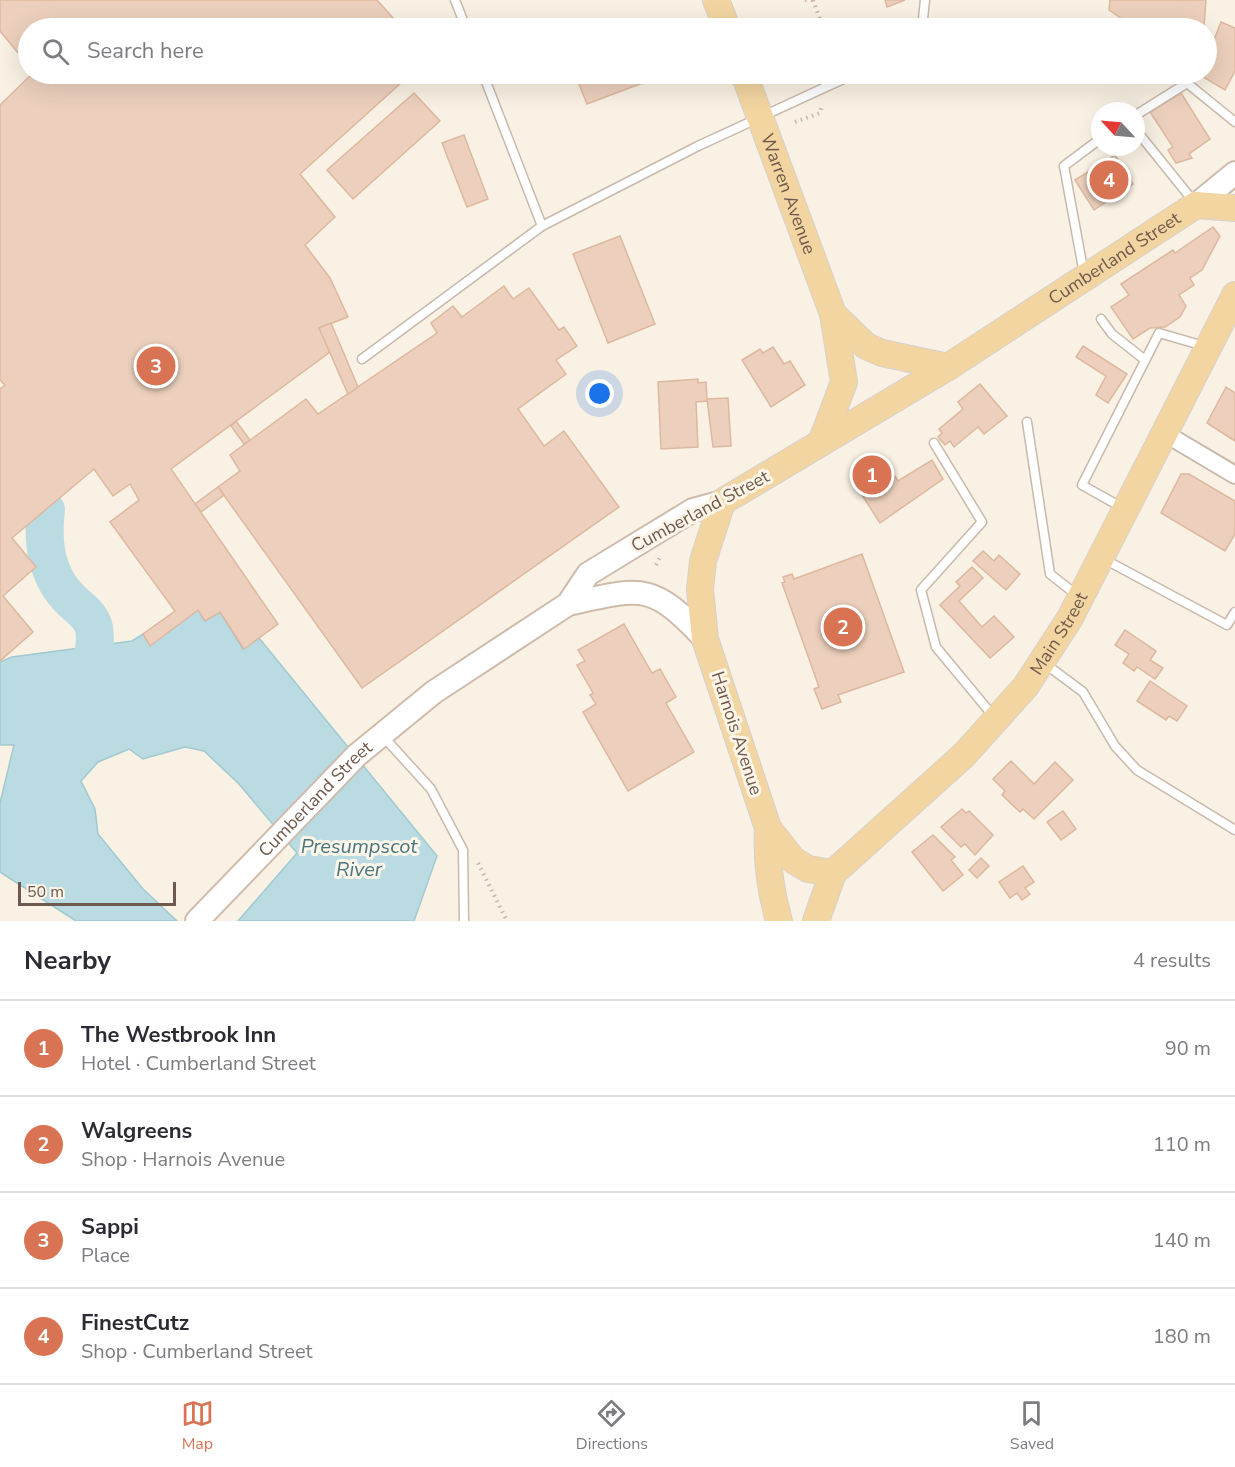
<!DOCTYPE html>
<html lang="en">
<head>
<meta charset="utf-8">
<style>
	:root { --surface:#fff; --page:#f2f2f3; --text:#2b2b33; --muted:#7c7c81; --line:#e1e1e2; --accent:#d87353 }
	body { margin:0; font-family:"Nunito Sans",sans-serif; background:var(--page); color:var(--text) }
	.compass { position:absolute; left:1091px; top:102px; width:54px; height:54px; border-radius:50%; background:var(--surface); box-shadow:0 6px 24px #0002; rotate:296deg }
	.scale { position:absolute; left:18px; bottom:15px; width:158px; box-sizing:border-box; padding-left:6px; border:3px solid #6f594c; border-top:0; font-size:16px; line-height:21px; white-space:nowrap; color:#6f594c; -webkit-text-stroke:4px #fdf5e8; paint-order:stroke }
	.you { position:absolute; left:600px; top:394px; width:21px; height:21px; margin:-15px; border:4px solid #fff; border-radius:50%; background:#1a73e8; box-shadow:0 0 0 9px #1a73e833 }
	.badge { display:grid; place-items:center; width:39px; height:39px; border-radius:50%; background:var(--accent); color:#fff; font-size:20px; font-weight:700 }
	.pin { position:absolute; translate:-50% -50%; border:3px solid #fff; box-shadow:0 2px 6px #0006 }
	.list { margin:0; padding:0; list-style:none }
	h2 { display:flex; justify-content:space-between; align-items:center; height:78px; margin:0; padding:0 24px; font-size:26px }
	h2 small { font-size:20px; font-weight:400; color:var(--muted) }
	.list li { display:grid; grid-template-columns:39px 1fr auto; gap:18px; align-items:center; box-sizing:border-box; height:96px; padding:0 24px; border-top:2px solid var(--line) }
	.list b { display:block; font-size:22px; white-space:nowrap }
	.list p { margin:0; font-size:20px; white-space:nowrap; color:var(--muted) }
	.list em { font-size:20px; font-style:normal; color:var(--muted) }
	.icon { flex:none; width:33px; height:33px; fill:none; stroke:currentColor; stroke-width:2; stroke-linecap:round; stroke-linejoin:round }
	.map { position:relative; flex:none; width:1235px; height:921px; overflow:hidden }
	.search { position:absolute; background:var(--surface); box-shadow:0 6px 24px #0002; left:18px; right:18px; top:18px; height:66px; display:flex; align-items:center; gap:15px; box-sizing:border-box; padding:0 21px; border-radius:33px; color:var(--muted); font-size:22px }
	.sheet { height:462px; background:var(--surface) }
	nav { display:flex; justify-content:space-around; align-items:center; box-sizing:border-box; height:84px; border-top:2px solid var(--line); background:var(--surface); font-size:16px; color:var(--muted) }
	nav a { display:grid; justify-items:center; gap:3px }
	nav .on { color:var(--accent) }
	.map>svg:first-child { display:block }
</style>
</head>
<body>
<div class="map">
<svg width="1235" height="921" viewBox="0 0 1235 921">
	<rect width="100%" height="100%" fill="#f9f1e3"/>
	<path fill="#badbe1" stroke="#a1c9d1" stroke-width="1.5" d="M198 610 205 621 220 612 243 649 259 638 437 856 414 921H238L297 853 239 784 204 751 185 747 143 759 129 749 98 762 81 781 95 809 98 834 143 889 177 921H76L0 872V803L14 745H0V662L12 657 132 641 143 634 150 645Z"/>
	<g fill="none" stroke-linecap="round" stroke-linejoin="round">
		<path stroke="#badbe1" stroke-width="38" d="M46 510C42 541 46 576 71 600 80 609 91 615 94 628 98 650 87 676 82 697"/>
	</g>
	<g fill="#ecd0bd" stroke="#ddb89f" stroke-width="1.5">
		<path d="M0 0H377L402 28H28V65L0 31Z"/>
		<path d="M885 0H905L887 7Z"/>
		<path d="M1110 0H1206L1204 28H1135L1109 10Z"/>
		<path d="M1221 22 1235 28V71L1225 90 1203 77 1214 57 1208 55Z"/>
		<path d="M1206 37H1212L1206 56Z"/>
		<path d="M32 74H411L300 174 335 217 305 245 330 278 348 317 319 328 330 352 171 469 278 624 244 649 220 612 205 621 198 610 150 646 143 634 175 611 110 522 139 500 130 484 113 496 94 469 12 538 36 567 3 596 33 632 0 661V389L5 385 0 380V105Z"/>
		<path d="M575 74H660L661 76 587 104Z"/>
		<path d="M414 93 440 121 353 199 327 170Z"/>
		<path d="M1181 93 1210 139 1189 154 1192 158 1176 163 1168 150 1173 147 1150 112Z"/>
		<path d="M464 135 488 199 467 207 442 143Z"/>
		<path d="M1115 155 1133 184 1094 210 1075 180Z"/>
		<path d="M1213 227 1220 236 1202 270 1190 278 1194 285 1179 295 1186 306 1180 317 1165 327 1150 328 1133 339 1111 307 1129 295 1121 284 1173 250 1175 253Z"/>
		<path d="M620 236 655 324 608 343 573 254Z"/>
		<path d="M504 286 513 299 529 288 559 330 564 327 577 346 556 360 566 374 518 409 544 446 564 431 619 507 362 688 218 487 240 471 230 455 306 399 318 414 437 333 431 323 453 306 462 317Z"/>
		<path d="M331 323 358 387 348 394 319 328Z"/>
		<path d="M1083 346 1127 374 1108 403 1096 395 1106 376 1076 357Z"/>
		<path d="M773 347 784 364 790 361 805 385 771 407 742 360 760 349 763 353Z"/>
		<path d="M698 379V383L706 382 707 401 696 402 698 447 661 449 658 382Z"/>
		<path d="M980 384 1007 416 984 434 978 427 954 447 950 441 945 445 938 437 942 433 939 429 963 409 958 402Z"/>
		<path d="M1226 387 1235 393V441L1207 423Z"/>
		<path d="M728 398 731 446 713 447 707 399Z"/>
		<path d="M236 421 250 440 244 444 231 426Z"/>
		<path d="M883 458 898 481 932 460 943 479 880 523 851 478Z"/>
		<path d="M1181 474H1189L1235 501V534L1225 551 1161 513Z"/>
		<path d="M218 487 224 495 201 512 195 504Z"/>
		<path d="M983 551 994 561 999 555 1020 574 1006 590 973 561Z"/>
		<path d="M862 554 904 672 838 695 841 702 822 709 814 689 819 687 782 583 785 582 783 577 792 574 794 579Z"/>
		<path d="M972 567 983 578 959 601 982 627 994 616 1014 637 990 658 940 605 960 586 956 582Z"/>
		<path d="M624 624 652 673 660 669 676 697 666 703 694 752 628 791 583 712 596 704 590 695 593 693 577 665 585 661 578 650Z"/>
		<path d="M1125 630 1156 651 1150 660 1163 668 1155 679 1137 667 1134 671 1123 663 1129 654 1115 645Z"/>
		<path d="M1150 681 1187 706 1177 721 1169 716 1166 720 1137 701Z"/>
		<path d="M1011 761 1034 784 1055 762 1073 780 1034 819 1023 809 1020 812 1002 795 1005 791 993 779Z"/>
		<path d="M962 809 966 813 969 811 993 835 975 855 965 844 961 847 941 827Z"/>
		<path d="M1063 811 1076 829 1061 840 1047 822Z"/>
		<path d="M933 835 955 857 951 860 963 875 943 891 912 852Z"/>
		<path d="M981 858 989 866 977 878 969 870Z"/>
		<path d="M1023 866 1034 882 1025 888 1030 894 1022 900 1017 893 1010 898 999 882Z"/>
	</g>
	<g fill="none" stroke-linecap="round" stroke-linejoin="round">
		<defs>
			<g id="service">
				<path d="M455 0 466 28"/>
				<path d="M922 28 925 0"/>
				<path d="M483 74 542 226"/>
				<path d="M1136 115 1187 83 1235 122"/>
				<path d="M1136 130 1194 202"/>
				<path d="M1084 274 1064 166 1100 139"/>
				<path d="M1101 319 1112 334 1145 360"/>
				<path d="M362 359 542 226 698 146 854 74"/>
				<path d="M1027 422 1050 574 1078 596"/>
				<path d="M934 443 982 522 921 590 936 647 994 717"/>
				<path d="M1123 508 1082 485 1159 333 1204 346"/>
				<path d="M1102 558 1227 625 1235 612"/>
				<path d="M1044 663 1083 692 1115 746 1137 770 1235 830"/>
				<path d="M382 735 431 789 463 850 464 921"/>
			</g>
			<path id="minor" d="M1166 434 1235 475"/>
			<g id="secondary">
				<path d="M1196 205 1235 173"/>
				<path d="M568 604C641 588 651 581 705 639"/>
				<path id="s1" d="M197 921 357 755 434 692 568 604 588 574 693 510 722 502"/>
			</g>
			<g id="primary">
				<path d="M716 0 727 28"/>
				<path id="s2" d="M744 74 833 314 844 382 821 443"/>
				<path d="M833 314 866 346 882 353 948 367"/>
				<path d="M768 828C766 861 770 889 779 921"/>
				<path id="s3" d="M833 873 808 869 793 860 768 828 705 639 700 589 703 561 722 502 948 367 1196 205 1235 208"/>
				<path id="s4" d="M816 921 833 873 964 755 1026 686 1070 618 1235 295"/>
			</g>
		</defs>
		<use href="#service" stroke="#c9b9ab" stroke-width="11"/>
		<use href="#minor" stroke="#c9b9ab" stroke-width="20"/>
		<use href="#secondary" stroke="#cebbab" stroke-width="26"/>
		<use href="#primary" stroke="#d7d1cd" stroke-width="28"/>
		<g stroke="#d0b4a1" stroke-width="4" stroke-dasharray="1.5 4.5" stroke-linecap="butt">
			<path d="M805 0H816"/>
			<path d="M813 0 823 28"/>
			<path d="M795 122 820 113 822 105"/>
			<path d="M656 565 661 555"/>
			<path d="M478 863 507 921"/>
		</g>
		<use href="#service" stroke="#fff" stroke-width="8"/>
		<use href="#minor" stroke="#fff" stroke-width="16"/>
		<use href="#secondary" stroke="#fff" stroke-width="22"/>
		<use href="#primary" stroke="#f2d5a1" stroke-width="26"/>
	</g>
	<g text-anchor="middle" stroke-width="6" stroke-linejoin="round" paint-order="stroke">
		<g font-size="18" fill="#6f594c" stroke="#fdf5e8">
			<text dy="6" stroke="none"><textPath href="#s2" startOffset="128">Warren Avenue</textPath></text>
			<text dy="6" stroke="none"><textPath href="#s3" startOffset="885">Cumberland Street</textPath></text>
			<text transform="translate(700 511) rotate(-28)" y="6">Cumberland Street</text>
			<text dy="6" stroke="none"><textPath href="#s4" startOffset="382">Main Street</textPath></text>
			<text transform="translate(737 733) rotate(72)" y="6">Harnois Avenue</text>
			<text dy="6" stroke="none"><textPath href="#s1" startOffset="170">Cumberland Street</textPath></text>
		</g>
		<g font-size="20" font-style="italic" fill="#487680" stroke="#fdf5e8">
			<text x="359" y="853">Presumpscot<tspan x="359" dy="23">River</tspan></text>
		</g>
	</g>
</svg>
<svg class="compass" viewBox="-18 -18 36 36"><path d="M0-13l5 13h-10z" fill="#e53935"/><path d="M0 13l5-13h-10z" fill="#7c7c81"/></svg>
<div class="scale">50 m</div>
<div class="you"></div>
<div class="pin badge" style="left:872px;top:475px">1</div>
<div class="pin badge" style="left:843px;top:627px">2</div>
<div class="pin badge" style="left:156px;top:366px">3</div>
<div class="pin badge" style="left:1109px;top:180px">4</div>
<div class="search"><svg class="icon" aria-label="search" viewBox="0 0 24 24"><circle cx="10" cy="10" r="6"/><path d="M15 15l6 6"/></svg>Search here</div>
</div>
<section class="sheet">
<h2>Nearby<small>4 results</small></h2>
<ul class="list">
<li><span class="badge">1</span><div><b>The Westbrook Inn</b><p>Hotel · Cumberland Street</p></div><em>90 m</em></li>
<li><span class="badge">2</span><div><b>Walgreens</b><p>Shop · Harnois Avenue</p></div><em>110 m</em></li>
<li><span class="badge">3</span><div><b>Sappi</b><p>Place</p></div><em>140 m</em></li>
<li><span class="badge">4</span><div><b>FinestCutz</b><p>Shop · Cumberland Street</p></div><em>180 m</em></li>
</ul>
</section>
<nav>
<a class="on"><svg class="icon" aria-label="map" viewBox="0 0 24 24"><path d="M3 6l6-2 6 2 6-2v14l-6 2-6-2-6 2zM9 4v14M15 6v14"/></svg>Map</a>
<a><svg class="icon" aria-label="directions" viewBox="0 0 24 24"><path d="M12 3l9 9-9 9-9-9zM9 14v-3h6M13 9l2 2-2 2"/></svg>Directions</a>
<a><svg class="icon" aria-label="saved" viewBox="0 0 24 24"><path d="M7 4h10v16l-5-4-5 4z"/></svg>Saved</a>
</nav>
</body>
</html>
